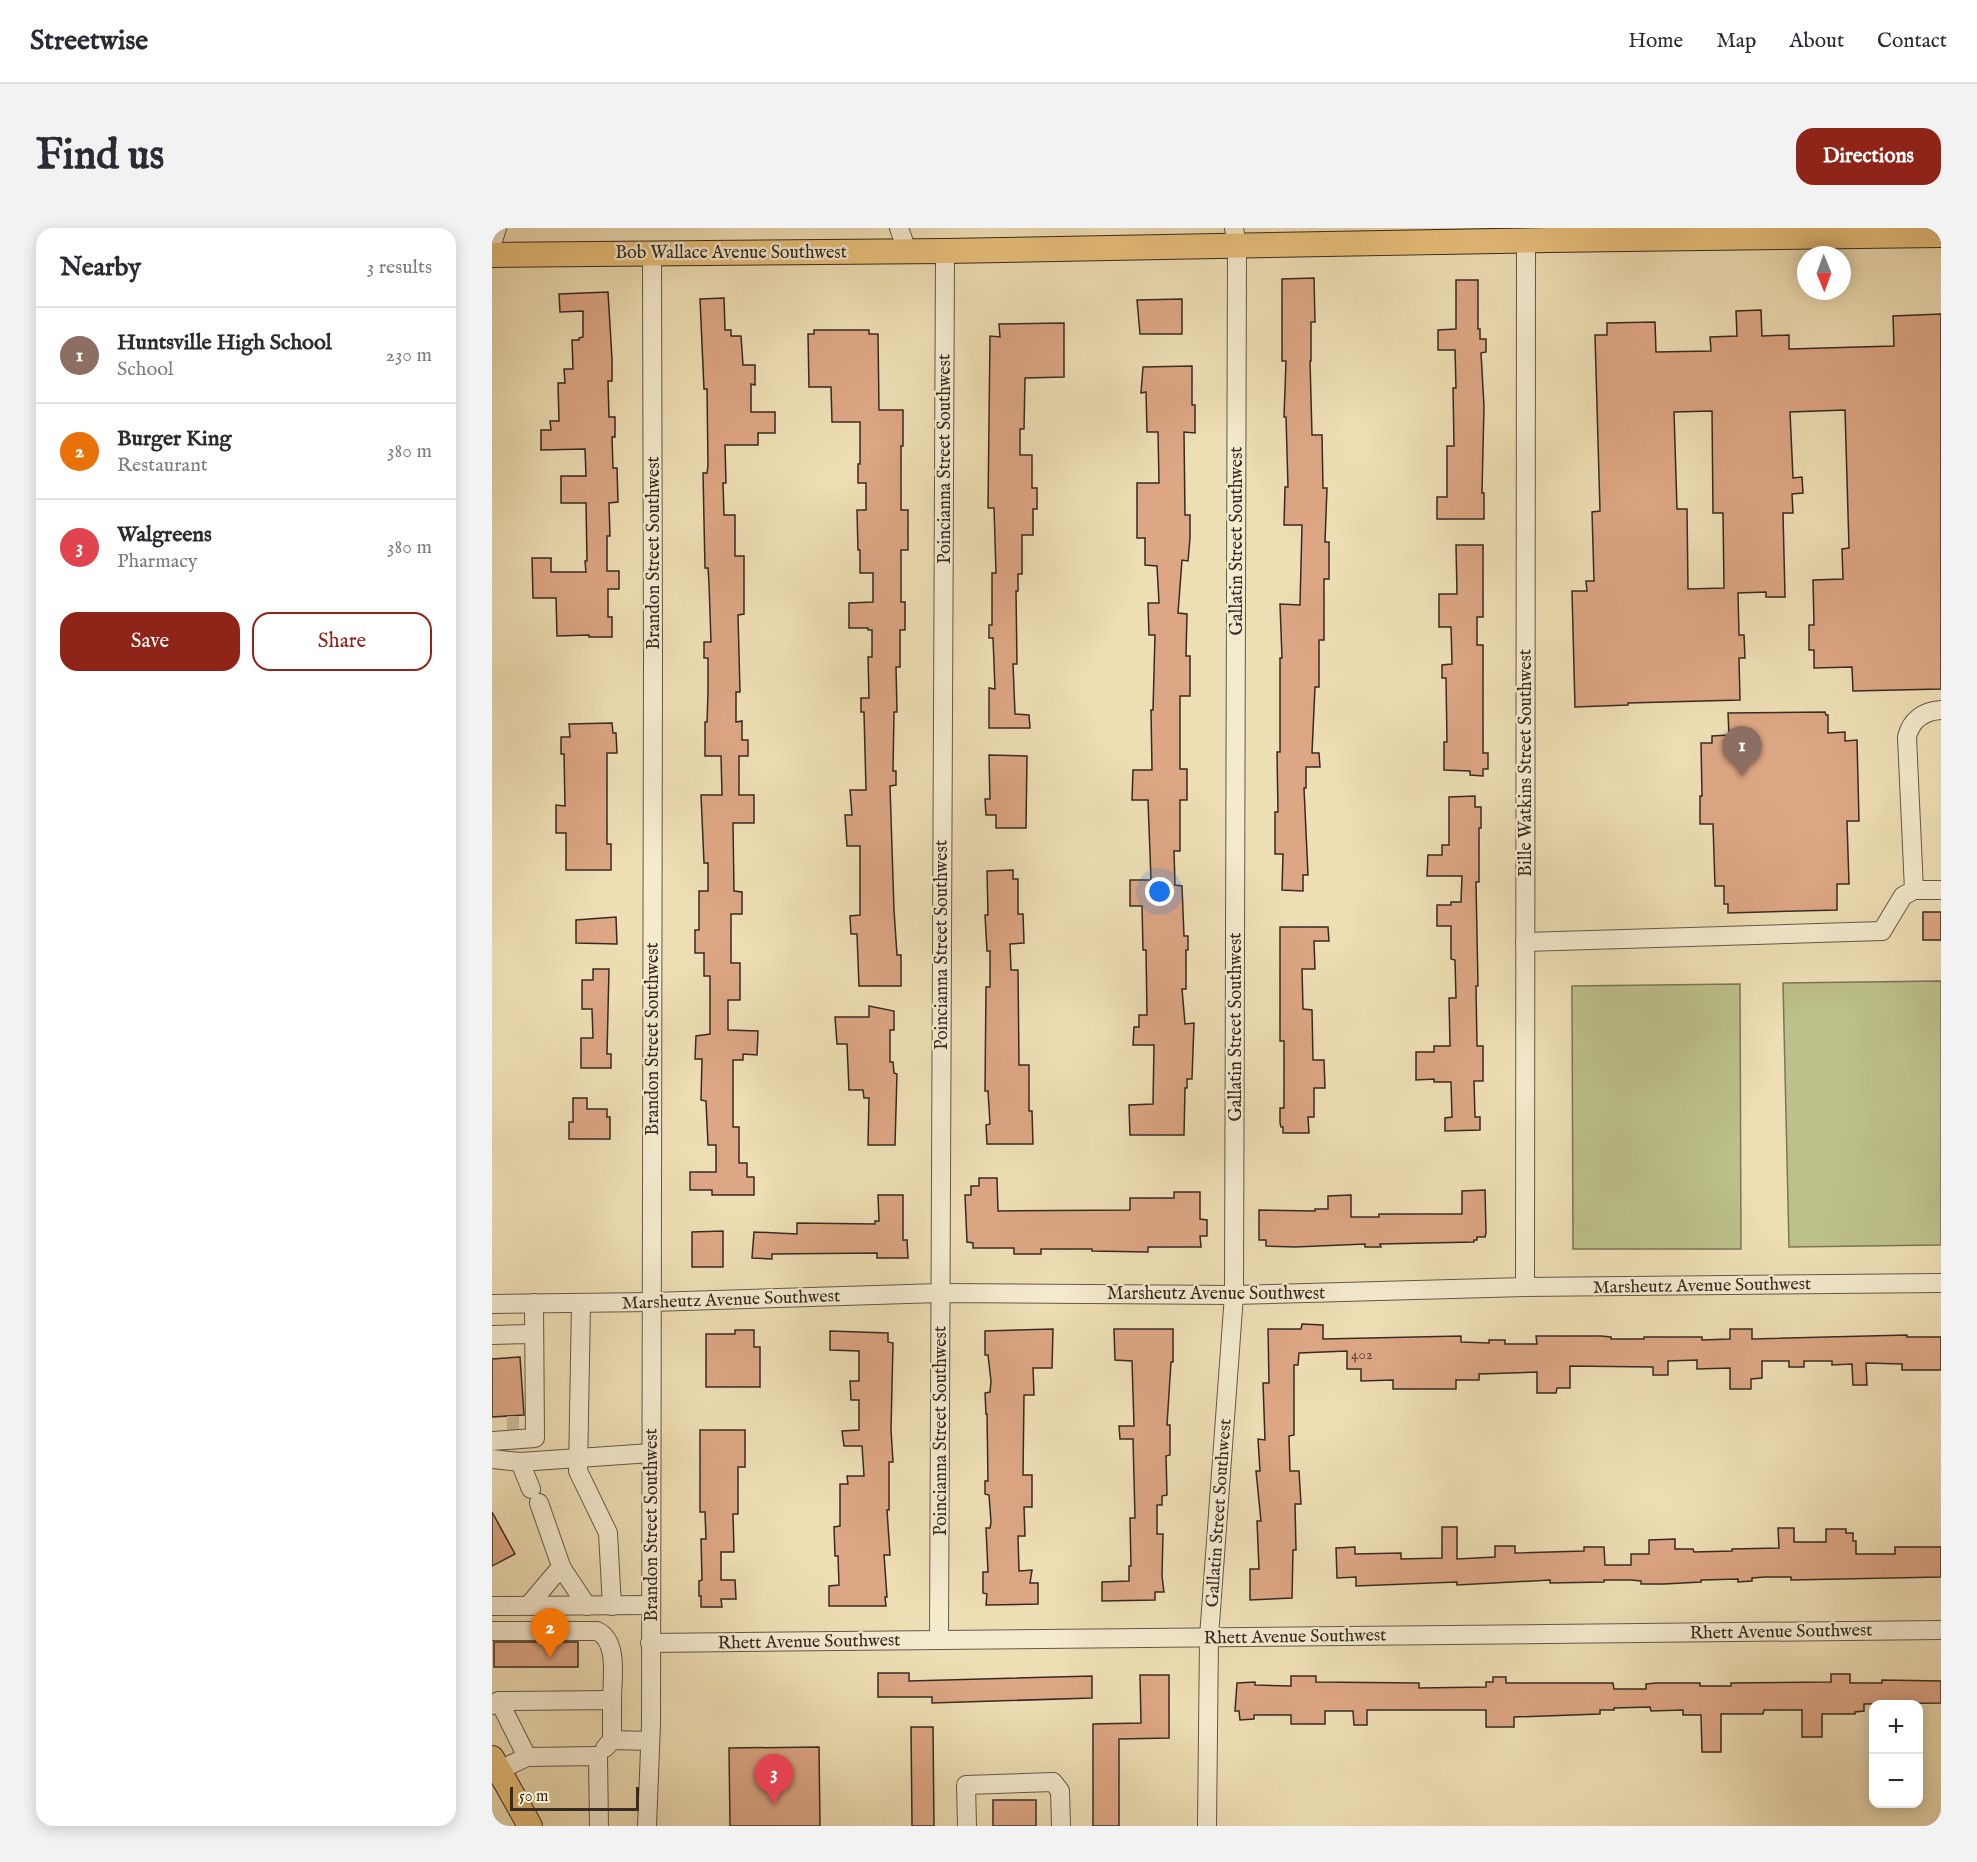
<!DOCTYPE html>
<html lang="en">
<head>
<meta charset="utf-8">
<style>
	:root { --surface:#fff; --page:#f2f2f3; --text:#2b2b33; --muted:#7c7c81; --line:#e1e1e2; --accent:#8f2418 }
	body { margin:0; font-family:"IM FELL English",serif; background:var(--page); color:var(--text) }
	.controls { position:absolute; right:18px; bottom:18px; display:grid; overflow:hidden; border-radius:12px; box-shadow:0 3px 15px #0003 }
	.controls button { width:54px; height:54px; display:grid; place-items:center; padding:0; border:0; border-bottom:2px solid var(--line); background:var(--surface); color:var(--text); font:30px sans-serif }
	.compass { position:absolute; left:1305px; top:18px; width:54px; height:54px; border-radius:50%; background:var(--surface); box-shadow:0 3px 15px #0003; rotate:179deg }
	.scale { position:absolute; left:18px; bottom:15px; width:129px; box-sizing:border-box; padding-left:6px; border:3px solid #372b24; border-top:0; font-size:16px; line-height:21px; white-space:nowrap; color:#372b24; -webkit-text-stroke:4px #f4eace; paint-order:stroke }
	.you { position:absolute; left:668px; top:664px; width:21px; height:21px; margin:-15px; border:4px solid #fff; border-radius:50%; background:#1a73e8; box-shadow:0 0 0 9px #1a73e833 }
	.badge { display:grid; place-items:center; width:39px; height:39px; border-radius:50%; background:var(--accent); color:#fff; font-size:20px; font-weight:700 }
	.pin { position:absolute; translate:-50% -50px; filter:drop-shadow(0 2px 3px #0008) }
	.pin::after { content:''; position:absolute; top:32px; width:21px; height:18px; background:inherit; clip-path:polygon(0 0,100% 0,50% 100%) }
	.list { margin:0; padding:0; list-style:none }
	h2 { display:flex; justify-content:space-between; align-items:center; height:78px; margin:0; padding:0 24px; font-size:26px }
	h2 small { font-size:20px; font-weight:400; color:var(--muted) }
	.list li { display:grid; grid-template-columns:39px 1fr auto; gap:18px; align-items:center; box-sizing:border-box; height:96px; padding:0 24px; border-top:2px solid var(--line) }
	.list b { display:block; font-size:22px; white-space:nowrap }
	.list p { margin:0; font-size:20px; white-space:nowrap; color:var(--muted) }
	.list em { font-size:20px; font-style:normal; color:var(--muted) }
	.actions { display:flex; gap:12px; padding:18px 24px }
	.actions a { flex:1; padding:14px 0; border:2px solid var(--accent); border-radius:18px; text-align:center; font-size:21px; color:var(--accent) }
	.actions .main { background:var(--accent); color:#fff }
	.map { position:relative; flex:none; width:1449px; height:1598px; overflow:hidden; border-radius:18px }
	header { display:flex; align-items:center; gap:36px; box-sizing:border-box; height:84px; padding:0 30px; background:var(--surface); border-bottom:2px solid var(--line) }
	header strong { font-size:28px }
	nav { display:flex; gap:33px; margin-inline-start:auto; font-size:21px }
	.intro { display:flex; align-items:center; justify-content:space-between; box-sizing:border-box; height:144px; padding:0 36px }
	h1 { margin:0; font-size:42px }
	.button { padding:15px 27px; border-radius:18px; background:var(--accent); color:#fff; font-size:21px; font-weight:700 }
	main { display:flex; gap:36px; padding:0 36px }
	aside { flex:1; background:var(--surface); border-radius:18px; box-shadow:0 3px 15px #0003 }
	.map>svg:first-child { display:block }
</style>
</head>
<body>
<header>
<strong>Streetwise</strong>
<nav><a>Home</a><a>Map</a><a>About</a><a>Contact</a></nav>
</header>
<div class="intro"><h1>Find us</h1><a class="button">Directions</a></div>
<main>
<aside>
<h2>Nearby<small>3 results</small></h2>
<ul class="list">
<li><span class="badge" style="background:#8d6e63">1</span><div><b>Huntsville High School</b><p>School</p></div><em>230 m</em></li>
<li><span class="badge" style="background:#e8710a">2</span><div><b>Burger King</b><p>Restaurant</p></div><em>380 m</em></li>
<li><span class="badge" style="background:#e0444e">3</span><div><b>Walgreens</b><p>Pharmacy</p></div><em>380 m</em></li>
</ul>
<div class="actions"><a class="main">Save</a><a>Share</a></div>
</aside>
<div class="map">
<svg width="1449" height="1598" viewBox="0 0 1449 1598">
	<rect width="100%" height="100%" fill="#eedeb4"/>
	<filter id="stains"><feTurbulence type="fractalNoise" baseFrequency=".00333" numOctaves="4"/><feColorMatrix values="0 0 0 0 .2 0 0 0 0 .09 0 0 0 0 .02 0 0 0 .5 -.17"/></filter>
	<radialGradient id="worn" r=".72"><stop offset=".6" stop-color="#630" stop-opacity="0"/><stop offset="1" stop-color="#630" stop-opacity=".3"/></radialGradient>
	<g fill="#bcc08a" stroke="#7a7657" stroke-width="1.5">
		<path d="M1449 753V1017L1297 1019 1291 755Z"/>
		<path d="M1248 756 1249 1021H1081L1080 758Z"/>
	</g>
	<g fill="#dda684" stroke="#372b24" stroke-width="1.5" fill-rule="evenodd">
		<path d="M822 50 823 94H819V133H818L820 207H830L831 260H835L833 314H837V351H832V412H827V459H823L820 525H827L828 539H814V560H812L816 647H811V663L790 662 791 626H783V584H786L785 524H788V430H790L788 376 808 377 810 297H792L793 259H796L794 189H792L794 133H790V51Z"/>
		<path d="M964 52H986V101H988V111H994V124L989 125 992 178 990 265H992V291H945V269H955V218H962L961 160H964L963 122H946V102L964 101Z"/>
		<path d="M116 64 120 131V153H116L117 189H123V209H120L121 240H125L126 274 117 275 118 308H115V343H127V361H116V389H120V409H97V407L65 408 64 370H41L40 330H59V344H94L93 333H95L94 275H69V248H94L93 221 49 222V202H59L58 193H67L66 155H73L72 141H81L80 112H87V110L91 109V83L68 84 67 66Z"/>
		<path d="M232 70 233 102H239V108H249L251 137H263V157L259 156V184H283V205H266V217H233L234 255H231L232 287H243V328H252V386L246 387 248 464H244V494L250 493V512H256V528H247V567H262V595H241L242 663 250 664V686H239V735H248V772H236V802L266 803 265 827 251 826V832H241V899H247V935H255V949H262V967H220V962H198V944H224V917H216L214 873 209 872 210 831H203L204 808 218 806V748H212V725H203V702H207V663H216V635H212L209 567H230L229 528H213V494H215L216 465V430H212V414H219L217 355 216 340H213L211 245H215L216 238 215 161H212L208 71Z"/>
		<path d="M690 71V106H648L645 72Z"/>
		<path d="M1269 82 1270 108 1297 107V121L1402 118 1401 88 1449 86V461L1361 463 1360 439 1322 440V422H1317V397H1322L1321 352 1351 351 1350 321 1357 320 1353 182 1298 184 1301 250 1310 249 1311 265 1300 266 1301 285H1291L1293 369H1274V364L1246 365 1247 407H1252L1253 430H1247L1248 472 1136 475V477L1083 479 1080 363H1095L1094 353H1102L1100 284 1108 283 1103 107H1115V95L1163 94 1164 124 1219 123 1218 109 1245 108 1244 83ZM1220 183 1221 285H1231L1232 360 1196 361 1195 281H1185L1182 184Z"/>
		<path d="M572 95V149L533 150 532 201H528V227H540V260H545V281H541V307H530V346H526V363H524L525 436H521L523 486 537 487 538 500H497V460L503 461 501 410H497V397H500V345H504L502 280H496L498 108 508 109 507 96Z"/>
		<path d="M322 102H377V106H386L387 182H411V218H409V282H416V322H409V374H413V402H408V439H404L405 484H402L401 543H404V557L398 558 402 682 405 727H409V758H367L365 706H359L358 688 368 687V618H355L353 587H360L358 562H374L372 484H369V470H377L376 429H380V402H376V400H357V375L381 374V345H368V322H366L365 282H374V255H366V236H368V194H340L339 159H317L316 106H322Z"/>
		<path d="M700 138V177H703V205L692 204 693 287H698V310L696 333 690 332 686 385 695 386 694 428H698V468H688V541H695V572H688V623H682L683 657 690 658 692 708H696V722H694V761H690L693 796 702 795 700 851H695V860H693L692 907H638L637 877 661 876 662 817H641L642 799H647V787H655L654 722H651L650 678H638V652H659L656 572H640L641 542H660L659 482H661L663 407H657L656 375H667L665 338 653 337V310H645V255H667L666 204H655L654 164 649 165 651 139Z"/>
		<path d="M964 317H991V389H985V417H991V525H996V541H991V548L978 547V543L952 542V514H955L954 450H950V437L960 436 959 399H947V366H965Z"/>
		<path d="M1333 484 1334 487H1336V505L1353 504V513L1365 512 1367 593H1355L1357 656H1345V682L1236 685V676H1232V658H1223L1221 596H1208V568H1210L1209 515H1220V508L1237 507 1236 485Z"/>
		<path d="M120 495 121 505H124L125 525H115V616H119V642H74V605H64V577L73 578 72 526H69V509H78L77 496Z"/>
		<path d="M497 527 535 528 534 600H504V587H494L493 571H498Z"/>
		<path d="M983 568V579H989V600H987V654H984L986 758H984L985 818H991V853H982L983 889H988V902L953 903V890L960 889 959 854H942V851L924 852V824H942V818H958L957 770H964L963 732 959 731V698H945V677H959V674H969L970 648H935L936 627H950V617H957V569Z"/>
		<path d="M521 642V651H526V686H531L532 715 518 716 519 742H526L527 837H537V883H540L541 916H495L494 897 498 896 496 863H493L494 759H498V723H495L493 687H496L495 643Z"/>
		<rect x="1431" y="684" width="18" height="28"/>
		<path d="M124 689 125 716 84 715V692Z"/>
		<path d="M788 699H836L837 713H822L823 741H810L811 781 820 782 821 832H832L833 860H822V889H816L817 905H791V899H789L788 895V880H792V813H788Z"/>
		<path d="M101 741H117L115 826H119V840H89V810H101L100 781H90V752H101Z"/>
		<path d="M377 778 402 783V802H398V834H401L402 845 405 846 403 917H376L377 870H372L371 862H357L355 816H345L343 789H377Z"/>
		<path d="M81 870H95V881H115V889H118V911H77V894H81Z"/>
		<path d="M487 950H505L506 983 638 982V970H682V964H708V991L715 992V1008H708L709 1019H656V1024L600 1023V1021H549V1026H522V1020H481V1015L475 1014 473 967H479V958H487Z"/>
		<path d="M993 962 994 1005 993 1009H985V1012H982V1014L888 1016 889 1019H873V1016L803 1019 774 1018V1012H767V982L823 983V981H836V968L859 967V989H887V986H970V963Z"/>
		<path d="M386 967H411V1012H415L416 1030H385V1025L280 1026V1031L260 1030 262 1004 305 1006V995L383 996V993H387Z"/>
		<path d="M231 1003V1039H200V1004Z"/>
		<path d="M810 1096 831 1097V1111L969 1108V1114L997 1115V1112H1013V1116H1045L1044 1108H1109L1119 1109V1111H1152V1109H1210V1112L1238 1111V1101H1260V1111L1415 1107V1109H1449V1142H1410V1136L1374 1135 1375 1157H1361L1360 1136 1340 1137V1133H1312V1139H1297V1133H1270V1150L1259 1151V1161H1238V1140L1205 1141V1132L1176 1133V1147H1161V1139L1078 1138V1160H1065L1064 1165H1045V1144L987 1146V1152H964V1161H901V1152L869 1153V1141H855V1123L807 1125 806 1137H802V1207L797 1208 798 1243H807L809 1276H803L804 1322H801L800 1370 758 1372V1341H767L765 1293H769L764 1243H768L766 1211 773 1212 771 1155H777L776 1101H809Z"/>
		<path d="M561 1101 560 1140H541L542 1167H532L531 1247H540V1279H532L533 1308H526L527 1343 540 1342 538 1355H546V1376L494 1377 495 1366 491 1365V1344H496L494 1300H498L499 1294 497 1267 493 1266V1253H496L495 1186H494L493 1165 498 1164 499 1153 496 1127H493V1103Z"/>
		<path d="M622 1101H681V1134H679L675 1197H678V1227L674 1228 675 1267 670 1268V1277H665V1306H671L670 1348 672 1364H663V1372L610 1373V1354L637 1353V1338H639L638 1290H643L641 1211H628L627 1198H642L640 1133 623 1132Z"/>
		<path d="M243 1102H262V1119H268V1159H214V1106H243Z"/>
		<path d="M338 1103 396 1105V1114L401 1115 399 1202 401 1234H397V1282H395L398 1327H392L395 1369H393L394 1378H337V1358L347 1357 346 1328H343L342 1299 348 1298V1256H356L355 1248H372L370 1218H352L350 1203 367 1202V1172H359L358 1153H367V1123L338 1122Z"/>
		<path d="M28 1129 32 1187 0 1189V1131Z"/>
		<path d="M208 1202H253V1239H246V1286H241L242 1324H229V1352H243L244 1371H229L230 1379H209V1368H207V1353L210 1352 209 1311H214L213 1284H208Z"/>
		<path d="M0 1284 23 1326 0 1338Z"/>
		<path d="M950 1299H965V1331L1003 1329V1318H1023V1325L1092 1323V1319H1112L1113 1337H1139V1326H1157V1312L1183 1311V1321H1201L1202 1324 1240 1323V1321L1287 1320 1286 1300H1302V1314H1334V1301H1354V1305H1361V1313H1364V1326H1403V1319H1449V1349L1299 1352V1349H1273L1260 1350V1353L1246 1354V1351L1209 1352V1354L1172 1356H1149V1353L1139 1352H1112V1354L1058 1355V1352L965 1357V1354L864 1358V1349L845 1350 844 1320 863 1319V1326L909 1325V1331L950 1330Z"/>
		<rect x="2" y="1414" width="84" height="25"/>
		<path d="M386 1445H417V1453L600 1448V1470L440 1475V1469H386Z"/>
		<path d="M1339 1446H1358V1455H1390V1452L1449 1453V1475L1372 1476V1483L1363 1484V1486H1330V1509H1310V1482H1272L1271 1486H1229V1524H1210L1209 1487H1191V1482L1159 1483 1158 1479 1122 1480V1482H1108V1486L1022 1489V1499H994V1482H875V1497H862L861 1483H833V1496H799V1487H762V1491L748 1492 747 1483H743L745 1455 763 1454V1457L799 1458V1448H824V1454L927 1455V1460L994 1459V1454H1001V1449H1014V1455H1121L1122 1461H1154V1456L1164 1455H1208V1458H1239V1455L1339 1454Z"/>
		<path d="M648 1447H677V1510L627 1511V1598H601V1496L649 1495Z"/>
		<path d="M419 1499H441L442 1598H420Z"/>
		<path d="M327 1519 328 1598H238L237 1520Z"/>
		<rect x="501" y="1572" width="43" height="26"/>
	</g>
	<g fill="none" stroke-linecap="round" stroke-linejoin="round">
		<path stroke="#c9ba97" stroke-width="18" stroke-dasharray="18 9" stroke-linecap="butt" d="M15 1197H27"/>
		<defs>
			<g id="minor">
				<path d="M407 0 415 23"/>
				<path d="M0 16 5 0"/>
				<path d="M1449 482C1432 483 1419 492 1415 509L1422 662H1449"/>
				<path d="M1033 714 1390 703 1411 668 1422 662"/>
				<path d="M1033 1059 1034 12"/>
				<path d="M89 1075 86 1243 116 1305 120 1378"/>
				<path d="M0 1076 159 1074 448 1065 742 1067 1033 1059 1449 1055"/>
				<path d="M0 1107 42 1106"/>
				<path d="M0 1213 43 1210 42 1075"/>
				<path d="M0 1231 28 1234 39 1261"/>
				<path d="M28 1234 159 1225"/>
				<path d="M47 1275 70 1341"/>
				<path d="M0 1378 159 1377"/>
				<path d="M36 1378 69 1339 95 1378"/>
				<path d="M0 1403H105C127 1413 120 1451 120 1472"/>
				<path d="M447 1412 453 23"/>
				<path d="M158 1415 1449 1402"/>
				<path d="M7 1473 35 1529"/>
				<path d="M0 1477 7 1473 120 1472V1512"/>
				<path d="M113 1520 120 1512 158 1513"/>
				<path d="M7 1542 35 1529 106 1528 107 1598"/>
				<path d="M155 1598 159 1496 161 428 160 25"/>
				<path d="M475 1598 474 1557 561 1554 568 1563 569 1598"/>
				<path d="M715 1598 717 1409 742 1067 745 18 742 0"/>
			</g>
			<g id="major">
				<path d="M0 27 453 23 1057 12 1449 7"/>
				<path d="M0 1530 38 1598"/>
			</g>
		</defs>
		<use href="#minor" stroke="#655848" stroke-width="20"/>
		<use href="#major" stroke="#372b24" stroke-width="26"/>
		<use href="#minor" stroke="#f4eace" stroke-width="18"/>
		<use href="#major" stroke="#e7bf7a" stroke-width="24"/>
	</g>
	<g text-anchor="middle" stroke-width="4.5" stroke-linejoin="round" paint-order="stroke">
		<g font-size="15" fill="#604a3c">
			<text x="870" y="1131">402</text>
		</g>
		<g font-size="18" fill="#372b24" stroke="#f4eace">
			<text x="239" y="30">Bob Wallace Avenue Southwest</text>
			<text transform="translate(452 231) rotate(-90)" y="6">Poincianna Street Southwest</text>
			<text transform="translate(744 313) rotate(-90)" y="6">Gallatin Street Southwest</text>
			<text transform="translate(161 325) rotate(-90)" y="6">Brandon Street Southwest</text>
			<text transform="translate(1033 535) rotate(-90)" y="6">Bille Watkins Street Southwest</text>
			<text transform="translate(449 717) rotate(-90)" y="6">Poincianna Street Southwest</text>
			<text transform="translate(743 799) rotate(-90)" y="6">Gallatin Street Southwest</text>
			<text transform="translate(160 811) rotate(-90)" y="6">Brandon Street Southwest</text>
			<text transform="translate(1210 1057) rotate(-1)" y="6">Marsheutz Avenue Southwest</text>
			<text x="724" y="1071">Marsheutz Avenue Southwest</text>
			<text transform="translate(239 1071) rotate(-2)" y="6">Marsheutz Avenue Southwest</text>
			<text transform="translate(448 1203) rotate(-90)" y="6">Poincianna Street Southwest</text>
			<text transform="translate(726 1285) rotate(-86)" y="6">Gallatin Street Southwest</text>
			<text transform="translate(159 1297) rotate(-90)" y="6">Brandon Street Southwest</text>
			<text transform="translate(1289 1403) rotate(-1)" y="6">Rhett Avenue Southwest</text>
			<text transform="translate(803 1408) rotate(-1)" y="6">Rhett Avenue Southwest</text>
			<text transform="translate(317 1413) rotate(-1)" y="6">Rhett Avenue Southwest</text>
		</g>
	</g>
	<rect width="100%" height="100%" filter="url(#stains)"/>
	<rect width="100%" height="100%" fill="url(#worn)"/>
</svg>
<div class="controls">
<button>+</button>
<button>−</button>
</div>
<svg class="compass" viewBox="-18 -18 36 36"><path d="M0-13l5 13h-10z" fill="#e53935"/><path d="M0 13l5-13h-10z" fill="#7c7c81"/></svg>
<div class="scale">50 m</div>
<div class="you"></div>
<div class="pin badge" style="left:1250px;top:548px;background:#8d6e63">1</div>
<div class="pin badge" style="left:58px;top:1430px;background:#e8710a">2</div>
<div class="pin badge" style="left:282px;top:1576px;background:#e0444e">3</div>
</div>
</main>
</body>
</html>
